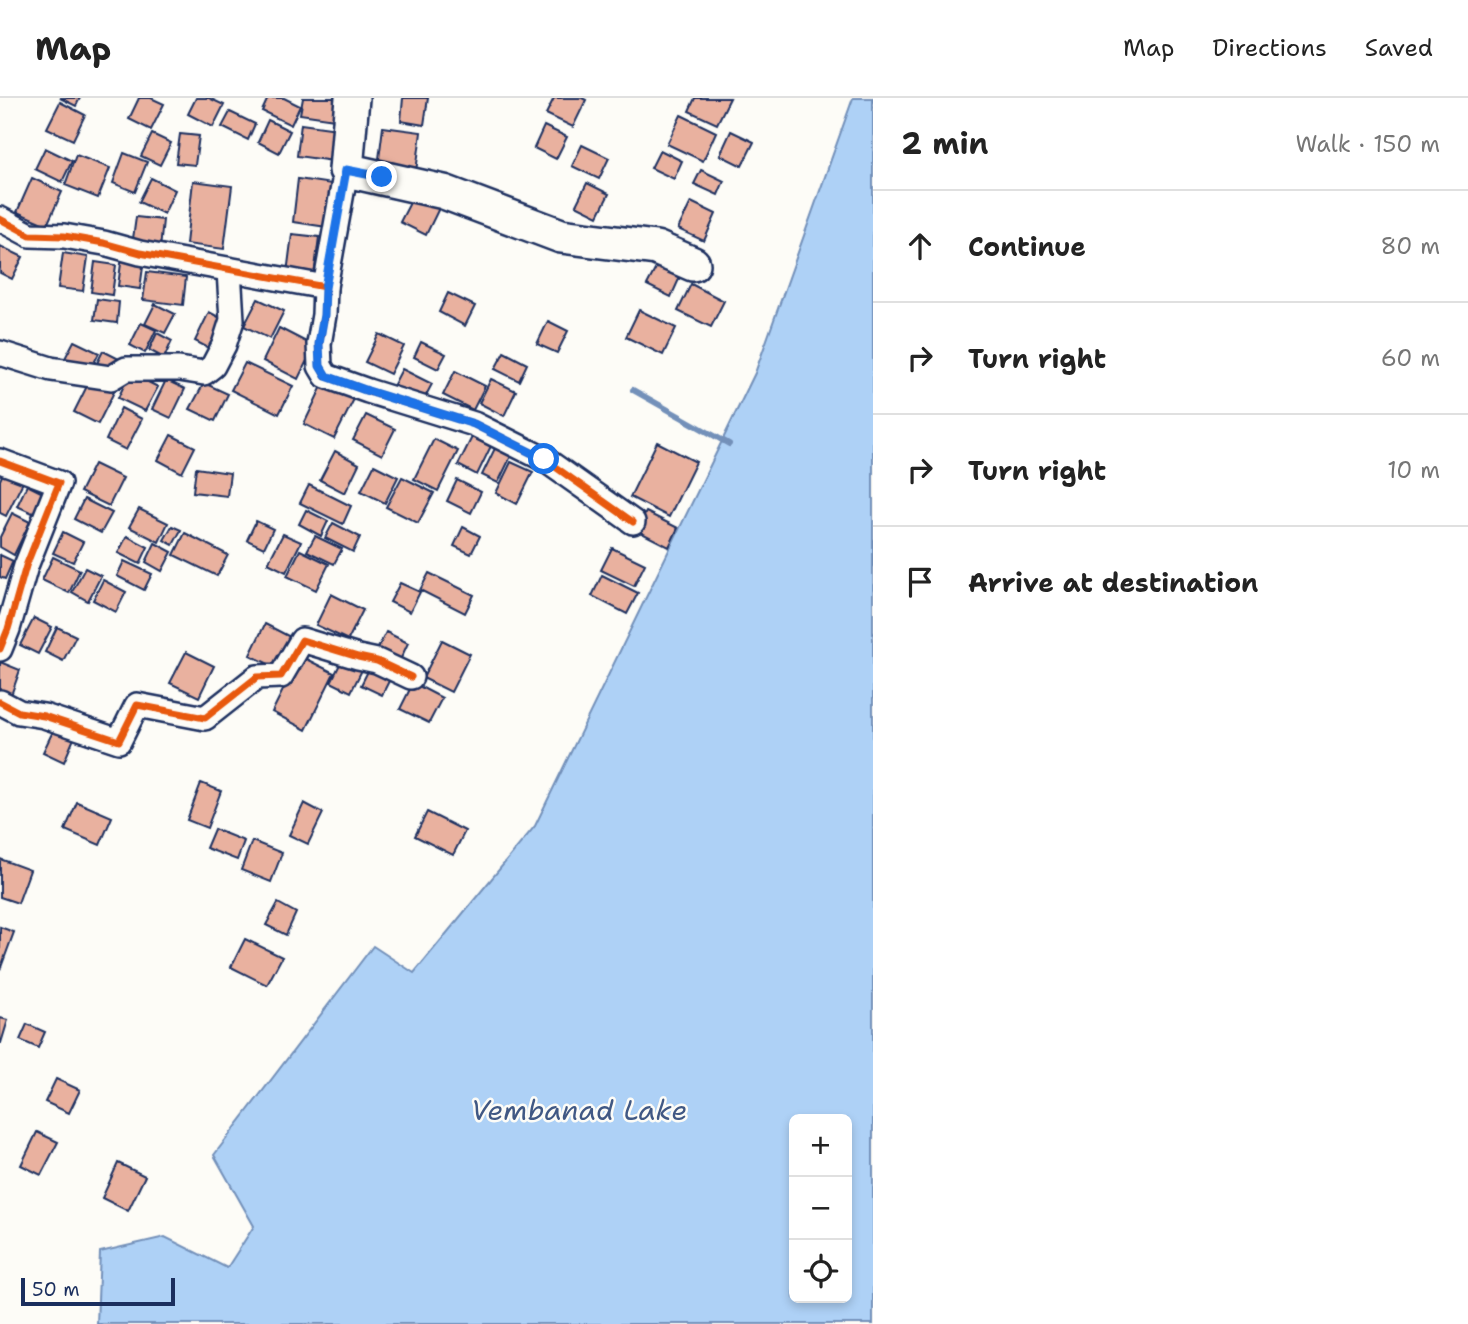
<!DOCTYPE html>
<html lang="en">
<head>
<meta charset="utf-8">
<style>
	:root { --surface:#fff; --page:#f2f2f2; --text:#222; --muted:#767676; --line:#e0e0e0 }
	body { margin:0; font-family:"Shantell Sans",sans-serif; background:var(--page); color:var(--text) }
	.controls { position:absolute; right:21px; bottom:21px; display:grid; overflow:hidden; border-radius:10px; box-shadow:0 4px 10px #0003 }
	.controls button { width:63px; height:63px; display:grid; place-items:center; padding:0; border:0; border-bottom:2px solid var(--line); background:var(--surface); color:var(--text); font:35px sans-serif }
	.scale { position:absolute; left:21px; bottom:18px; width:154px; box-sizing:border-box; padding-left:7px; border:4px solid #1b2f5e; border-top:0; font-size:19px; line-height:24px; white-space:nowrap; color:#1b2f5e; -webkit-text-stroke:5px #fdfcf7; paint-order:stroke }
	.stop { position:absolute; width:21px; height:21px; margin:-16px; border:5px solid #1a73e8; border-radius:50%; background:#fff }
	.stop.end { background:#1a73e8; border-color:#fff; box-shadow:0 2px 7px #0008 }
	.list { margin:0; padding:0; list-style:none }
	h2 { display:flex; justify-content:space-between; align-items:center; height:91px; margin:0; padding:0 28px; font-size:30px }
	h2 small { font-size:23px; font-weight:400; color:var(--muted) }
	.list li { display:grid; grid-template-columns:46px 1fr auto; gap:21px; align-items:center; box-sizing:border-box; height:112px; padding:0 28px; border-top:2px solid var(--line) }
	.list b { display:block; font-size:26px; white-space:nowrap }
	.list em { font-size:23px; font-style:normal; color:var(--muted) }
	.icon { flex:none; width:38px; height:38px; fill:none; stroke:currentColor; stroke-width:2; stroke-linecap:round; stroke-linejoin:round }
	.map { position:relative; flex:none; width:873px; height:1226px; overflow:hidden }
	header { display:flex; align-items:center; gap:42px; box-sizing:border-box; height:98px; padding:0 35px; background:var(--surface); border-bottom:2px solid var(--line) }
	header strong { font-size:33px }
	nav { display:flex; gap:38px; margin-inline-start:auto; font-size:24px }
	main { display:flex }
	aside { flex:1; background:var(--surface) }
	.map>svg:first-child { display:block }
</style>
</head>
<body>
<header>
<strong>Map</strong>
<nav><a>Map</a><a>Directions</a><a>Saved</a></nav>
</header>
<main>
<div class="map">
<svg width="873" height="1226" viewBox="0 0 873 1226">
	<rect width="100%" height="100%" fill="#fdfcf7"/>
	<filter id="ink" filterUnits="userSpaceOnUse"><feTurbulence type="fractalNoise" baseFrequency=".0143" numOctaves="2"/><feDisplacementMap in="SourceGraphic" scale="14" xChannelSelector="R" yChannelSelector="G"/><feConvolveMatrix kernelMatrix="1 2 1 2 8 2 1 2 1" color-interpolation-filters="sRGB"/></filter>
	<g filter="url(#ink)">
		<path fill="#aed1f6" stroke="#7390b9" stroke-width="2" fill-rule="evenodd" d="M853 0H873V1226H97L100 1154 165 1139 227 1170 254 1128 214 1057 373 848 414 875 535 728 755 275ZM847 1021V1200H794V1021Z"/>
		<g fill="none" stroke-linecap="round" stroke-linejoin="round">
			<path stroke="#7390b9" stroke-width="6" d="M633 292 729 346"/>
		</g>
		<g fill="#e9b19f" stroke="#1b2f5e" stroke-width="2">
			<path d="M60 0H80L76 8Z"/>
			<path d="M139 0H151L164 6 151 32 129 21Z"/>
			<path d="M196 0H209L224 7 213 29 188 16Z"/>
			<path d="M268 0H284L300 8 291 27 262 13Z"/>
			<path d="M303 0H338L335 21 300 16Z"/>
			<path d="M403 0H428L424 27 401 23Z"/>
			<path d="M554 0H582L586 2 573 29 546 16Z"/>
			<path d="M695 0H730L717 26 689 13Z"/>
			<path d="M60 4 85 17 73 42 47 30Z"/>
			<path d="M230 14 255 26 248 42 222 29Z"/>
			<path d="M681 17 716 34 703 63 667 46Z"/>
			<path d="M268 22 290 33 279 55 258 44Z"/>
			<path d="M301 26 345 32 341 64 297 58Z"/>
			<path d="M544 28 567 39 556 61 534 50Z"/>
			<path d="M383 29 421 34 416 74 378 69Z"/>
			<path d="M731 33 754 44 742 68 720 57Z"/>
			<path d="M152 36 171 45 160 67 141 58Z"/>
			<path d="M180 36 199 38 195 67 176 65Z"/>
			<path d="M582 47 609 60 599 81 572 68Z"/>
			<path d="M45 50 72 63 62 84 35 71Z"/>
			<path d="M660 52 682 63 674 81 651 70Z"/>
			<path d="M124 55 147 64 135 94 113 85Z"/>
			<path d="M76 57 110 70 98 100 65 87Z"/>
			<path d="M701 72 724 83 718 97 694 86Z"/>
			<path d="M32 80 62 94 47 127 17 114Z"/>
			<path d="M151 80 175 92 164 116 139 104Z"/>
			<path d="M298 81 332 86 327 129 293 124Z"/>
			<path d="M193 83 232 88 224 151 186 146Z"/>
			<path d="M587 85 609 96 598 118 576 107Z"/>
			<path d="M416 93 441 106 426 137 400 124Z"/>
			<path d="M691 104 716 116 704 143 678 131Z"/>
			<path d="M136 119 163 122 160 151 132 148Z"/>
			<path d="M292 136 319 139 314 178 287 175Z"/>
			<path d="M0 148 23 159 12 181 0 175Z"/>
			<path d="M63 155 88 159 83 193 58 190Z"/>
			<path d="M122 158 144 161 140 191 118 188Z"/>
			<path d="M95 164 116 167 112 197 91 194Z"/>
			<path d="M657 168 680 179 671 199 647 187Z"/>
			<path d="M147 174 186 179 183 207 143 202Z"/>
			<path d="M691 186 724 203 711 229 678 213Z"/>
			<path d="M448 195 475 208 465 228 439 214Z"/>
			<path d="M97 201 119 204 117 225 94 222Z"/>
			<path d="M258 201 284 213 270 241 244 228Z"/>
			<path d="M155 206 175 216 165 235 145 226Z"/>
			<path d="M639 212 676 230 663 257 626 239Z"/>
			<path d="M209 214 230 225 216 254 195 243Z"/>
			<path d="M548 223 568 233 557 255 537 246Z"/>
			<path d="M141 225 156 232 145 255 130 247Z"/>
			<path d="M279 230 314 248 298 281 263 263Z"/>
			<path d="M157 235 172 243 164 260 149 252Z"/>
			<path d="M379 236 404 248 390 276 365 264Z"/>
			<path d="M74 243 99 255 88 277 63 264Z"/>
			<path d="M421 244 446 256 438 271 414 259Z"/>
			<path d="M103 253 119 261 110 280 94 271Z"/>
			<path d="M504 254 527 266 519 283 495 271Z"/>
			<path d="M245 265 293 288 279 316 231 292Z"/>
			<path d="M402 271 432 286 422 305 392 290Z"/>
			<path d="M455 273 485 288 473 312 443 297Z"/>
			<path d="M130 275 158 289 145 313 118 300Z"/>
			<path d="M91 280 115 292 98 326 74 314Z"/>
			<path d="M491 281 516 293 504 318 479 305Z"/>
			<path d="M166 282 185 291 171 320 152 311Z"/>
			<path d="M204 285 228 296 215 323 190 311Z"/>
			<path d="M323 286 354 301 334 341 304 326Z"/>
			<path d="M121 310 142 321 126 352 106 342Z"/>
			<path d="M366 317 395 331 382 357 353 342Z"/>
			<path d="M171 337 195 349 182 375 158 362Z"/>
			<path d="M472 339 491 348 477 377 458 367Z"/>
			<path d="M434 341 458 353 438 393 414 381Z"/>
			<path d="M657 344 696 364 669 419 630 399Z"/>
			<path d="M497 346 513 354 498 385 482 377Z"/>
			<path d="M335 353 359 366 345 395 320 382Z"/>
			<path d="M511 364 533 374 517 406 496 395Z"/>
			<path d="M94 366 123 380 109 408 80 394Z"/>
			<path d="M374 367 398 379 385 405 361 393Z"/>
			<path d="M196 370 230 375 227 398 193 394Z"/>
			<path d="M4 373 24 382 6 418 0 415V382Z"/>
			<path d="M402 379 434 395 418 425 386 409Z"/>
			<path d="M457 382 481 394 471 415 447 403Z"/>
			<path d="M27 387 49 398 39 418 17 408Z"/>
			<path d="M309 387 351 408 343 426 300 405Z"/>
			<path d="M84 401 112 415 101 435 74 421Z"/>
			<path d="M139 411 168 425 159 444 129 429Z"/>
			<path d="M306 412 328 423 321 438 299 426Z"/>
			<path d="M646 414 678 430 669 449 636 432Z"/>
			<path d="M12 415 30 424 14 457 0 449V439Z"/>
			<path d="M256 423 273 431 264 450 247 442Z"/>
			<path d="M333 425 360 439 353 454 325 440Z"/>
			<path d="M172 428 181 432 173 447 164 442Z"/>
			<path d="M463 429 480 438 471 456 454 448Z"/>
			<path d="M63 434 83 444 73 464 53 455Z"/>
			<path d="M185 435 228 457 217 478 174 457Z"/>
			<path d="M283 436 301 444 286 474 268 465Z"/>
			<path d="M127 438 148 449 140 466 118 455Z"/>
			<path d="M315 438 342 451 334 466 307 453Z"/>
			<path d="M155 445 172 454 162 473 146 464Z"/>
			<path d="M612 450 645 466 634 488 601 472Z"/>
			<path d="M300 452 329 466 316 492 287 478Z"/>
			<path d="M0 457 13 463 5 481 0 479Z"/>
			<path d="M53 459 80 472 69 495 42 482Z"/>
			<path d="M124 463 152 476 144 492 117 478Z"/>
			<path d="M85 470 101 478 88 503 72 494Z"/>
			<path d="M429 475 474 497 465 515 420 492Z"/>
			<path d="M602 477 638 495 627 516 592 498Z"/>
			<path d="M103 482 126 494 116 514 93 502Z"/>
			<path d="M400 485 420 494 410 514 390 504Z"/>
			<path d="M331 496 363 512 348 542 316 527Z"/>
			<path d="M34 520 52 529 38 556 20 547Z"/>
			<path d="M265 526 296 542 281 572 250 557Z"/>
			<path d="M57 529 76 538 63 563 45 554Z"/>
			<path d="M386 534 408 545 397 569 374 558Z"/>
			<path d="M442 542 470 556 451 594 423 580Z"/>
			<path d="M186 554 214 568 199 599 170 585Z"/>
			<path d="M300 558 334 575 306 632 272 614Z"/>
			<path d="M344 558 364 568 351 594 331 584Z"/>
			<path d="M0 564 20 572 10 600 0 596Z"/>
			<path d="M372 565 393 575 382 597 361 587Z"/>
			<path d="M413 585 442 600 429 625 400 611Z"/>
			<path d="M55 629 75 638 64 664 43 654Z"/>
			<path d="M201 685 221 693 207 730 187 722Z"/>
			<path d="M77 704 112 719 100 747 65 732Z"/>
			<path d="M304 705 323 715 308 746 289 737Z"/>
			<path d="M427 714 465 733 453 757 415 738Z"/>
			<path d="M214 731 244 743 237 762 206 750Z"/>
			<path d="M252 743 282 755 271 784 241 772Z"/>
			<path d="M0 761 30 772 18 805 0 799Z"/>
			<path d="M278 805 296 815 286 837 266 827Z"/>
			<path d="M0 829 14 834 0 872Z"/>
			<path d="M245 841 282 859 267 887 231 869Z"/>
			<path d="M0 920 8 922 1 945H0Z"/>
			<path d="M27 926 45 934 38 950 20 942Z"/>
			<path d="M56 981 80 992 69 1015 45 1004Z"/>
			<path d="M37 1034 58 1044 41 1077 21 1067Z"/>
			<path d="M118 1065 145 1078 128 1113 102 1100Z"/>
		</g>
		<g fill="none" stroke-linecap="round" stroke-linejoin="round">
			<defs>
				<g id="minor">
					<path d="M0 121 30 137 64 138 104 145 140 155 325 189 324 217 319 246 320 268 326 278 368 293 474 326 544 361 633 424"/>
					<path d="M325 189 346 72"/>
					<path d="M0 255 51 271 111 280 126 271H179L204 275 213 268 224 247 232 222 229 172"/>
					<path d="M0 363 59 385 26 468 8 531 0 551"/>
					<path d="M0 604 19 614 44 618 119 643 137 607 205 620 257 579 281 578 302 542 358 559 377 563 411 579"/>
				</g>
				<path id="secondary" d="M352 0 346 72 444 94 561 138 656 150 693 166"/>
			</defs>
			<use href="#minor" stroke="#1b2f5e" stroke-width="28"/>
			<use href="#secondary" stroke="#1b2f5e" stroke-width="38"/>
			<use href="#minor" stroke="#fdfcf7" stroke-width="23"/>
			<use href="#secondary" stroke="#fdfcf7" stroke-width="33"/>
			<defs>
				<g id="cycleway">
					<path d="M0 121 30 137 64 138 104 145 140 155 325 189 324 217 319 246 320 268 326 278 368 293 474 326 544 361 633 424"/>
					<path d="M0 363 59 385 26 468 8 531 0 551"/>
					<path d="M0 604 19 614 44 618 119 643 137 607 205 620 257 579 281 578 302 542 358 559 377 563 411 579"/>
				</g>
			</defs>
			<use href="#cycleway" stroke="#fdfcf7" stroke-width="11"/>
			<use href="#cycleway" stroke="#e8590c" stroke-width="7"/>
		</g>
	</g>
	<g fill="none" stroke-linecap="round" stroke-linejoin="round" filter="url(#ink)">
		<path stroke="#1a73e8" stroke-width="9" d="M382 79 346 72 325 190 324 217 319 246 320 268 326 278 368 293 474 326 544 361"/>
	</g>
	<g text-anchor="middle" stroke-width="5" stroke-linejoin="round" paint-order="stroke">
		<g font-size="28" font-style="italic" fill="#405884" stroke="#fdfcf7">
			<text x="579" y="1022">Vembanad Lake</text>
		</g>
	</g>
</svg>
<div class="controls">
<button>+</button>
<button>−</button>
<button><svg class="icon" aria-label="locate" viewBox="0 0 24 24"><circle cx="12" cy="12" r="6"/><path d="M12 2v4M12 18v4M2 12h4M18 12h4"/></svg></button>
</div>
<div class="scale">50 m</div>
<div class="stop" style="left:544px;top:361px"></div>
<div class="stop end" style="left:382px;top:79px"></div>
</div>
<aside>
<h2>2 min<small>Walk · 150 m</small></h2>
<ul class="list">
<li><svg class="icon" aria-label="ahead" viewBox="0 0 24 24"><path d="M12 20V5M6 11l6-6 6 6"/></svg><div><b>Continue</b></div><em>80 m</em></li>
<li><svg class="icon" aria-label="right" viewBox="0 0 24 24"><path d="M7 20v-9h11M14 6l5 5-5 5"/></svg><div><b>Turn right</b></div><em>60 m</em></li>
<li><svg class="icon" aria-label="right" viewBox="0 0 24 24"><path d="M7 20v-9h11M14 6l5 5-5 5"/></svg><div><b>Turn right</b></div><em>10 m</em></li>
<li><svg class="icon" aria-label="arrive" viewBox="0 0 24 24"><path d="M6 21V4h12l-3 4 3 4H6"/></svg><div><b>Arrive at destination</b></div></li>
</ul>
</aside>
</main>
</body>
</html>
